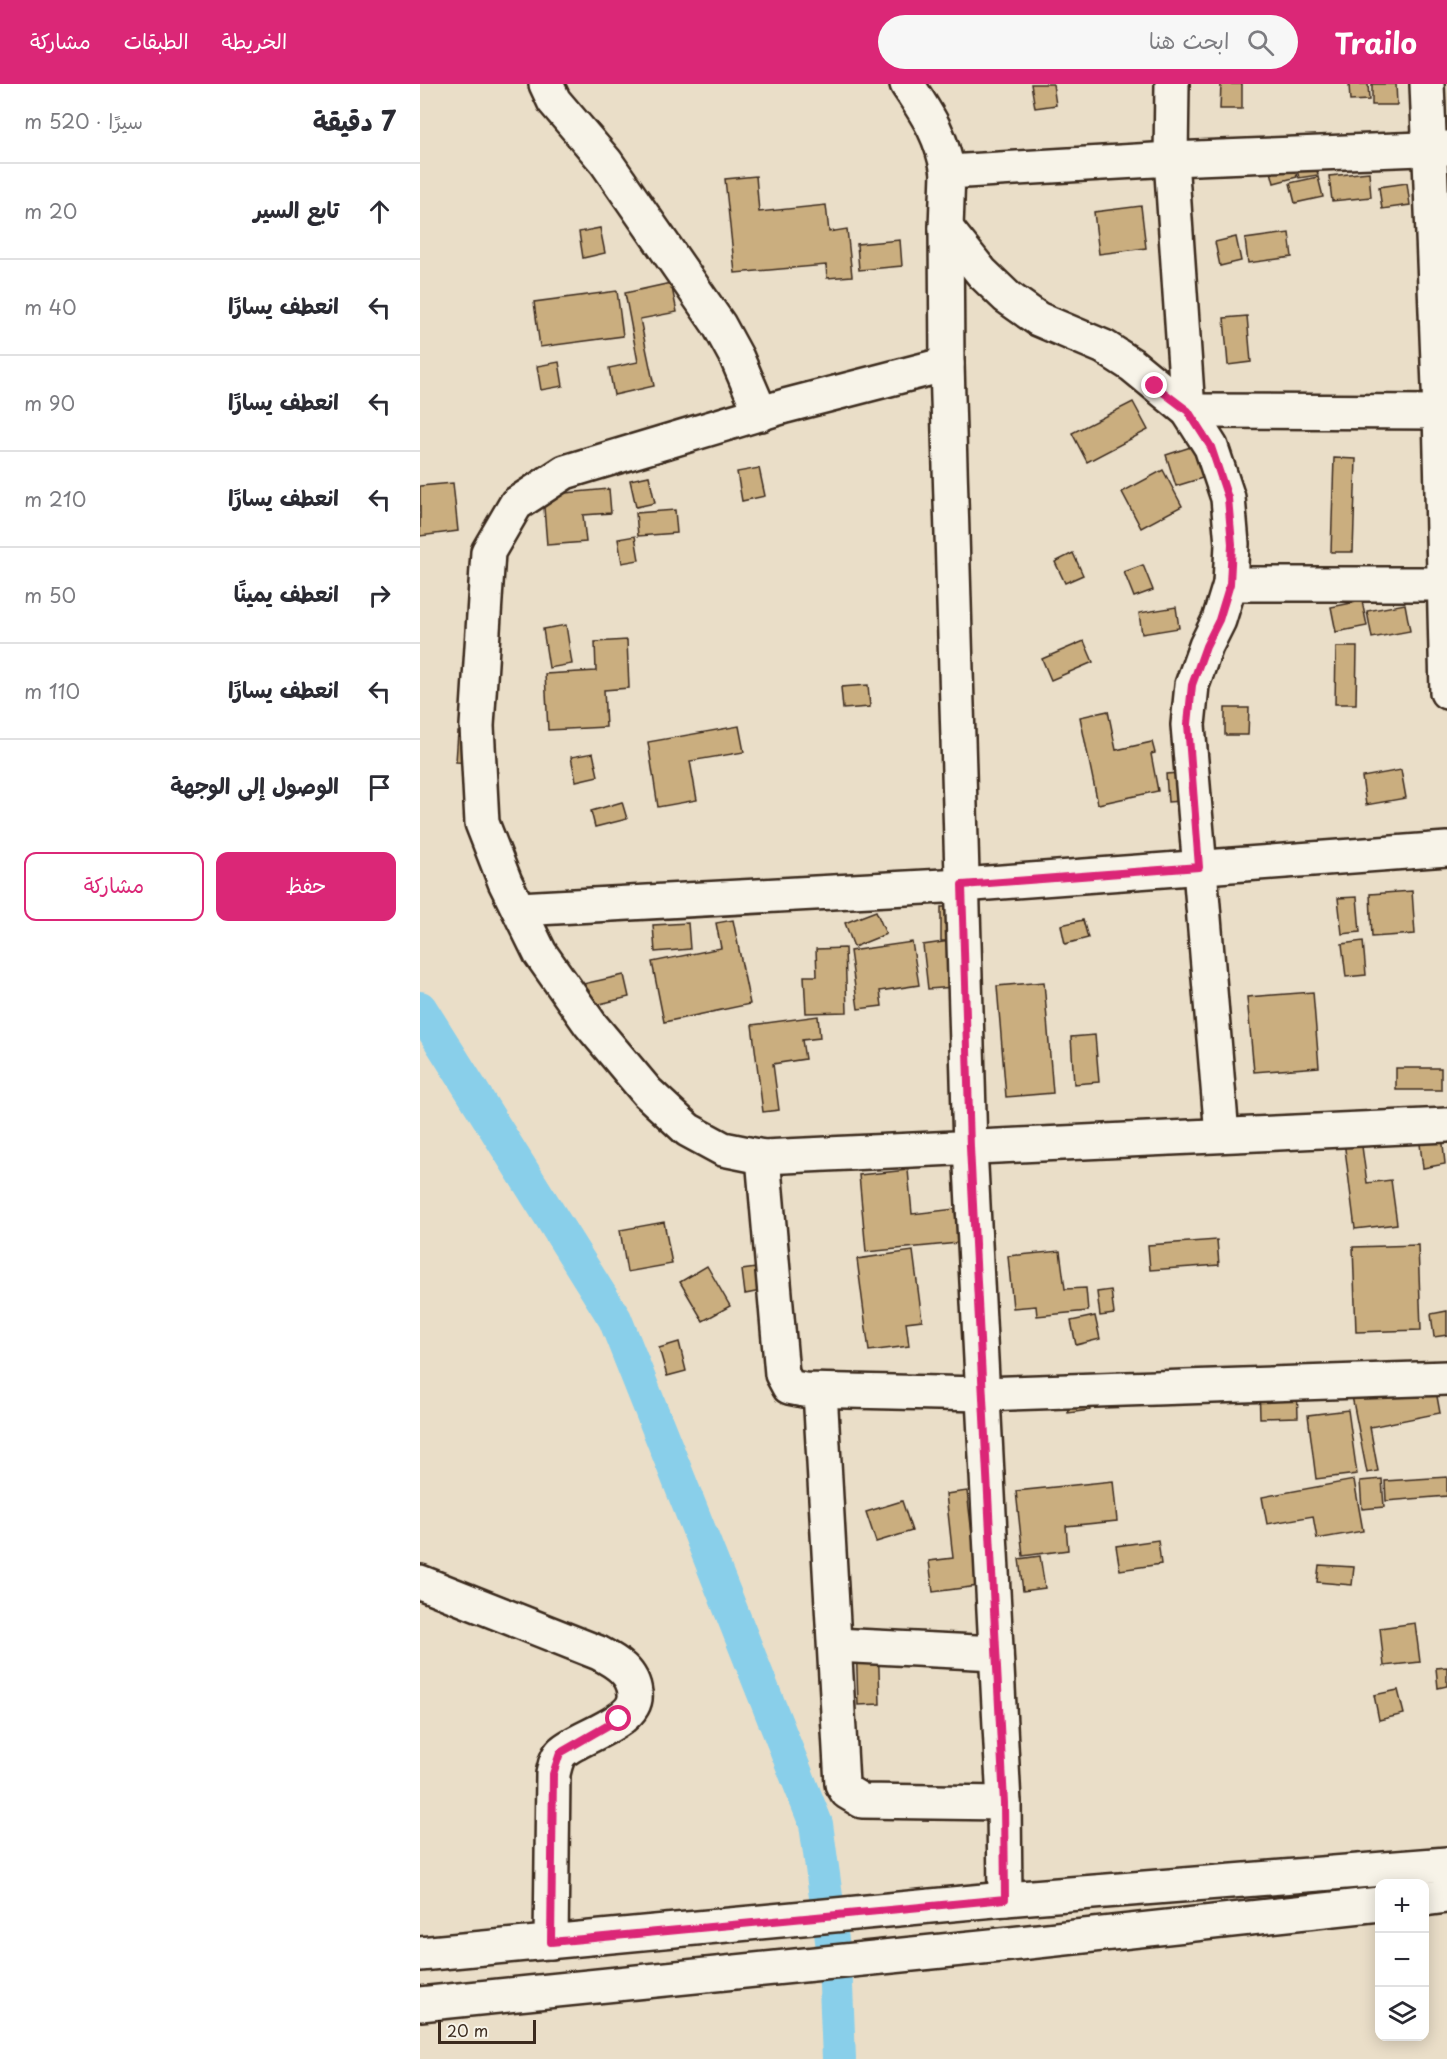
<!DOCTYPE html>
<html lang="ar">
<head>
<meta charset="utf-8">
<style>
	:root { --surface:#fff; --page:#f7f7f7; --text:#2b2b33; --muted:#7c7c81; --line:#e1e1e2; --accent:#db2777 }
	body { margin:0; font-family:"Playpen Sans","Playpen Sans Arabic",sans-serif; background:var(--page); color:var(--text); direction:rtl }
	.controls { position:absolute; right:18px; bottom:18px; display:grid; overflow:hidden; border-radius:12px; box-shadow:0 3px 15px #0003 }
	.controls button { width:54px; height:54px; display:grid; place-items:center; padding:0; border:0; border-bottom:2px solid var(--line); background:var(--surface); color:var(--text); font:30px sans-serif }
	.scale { position:absolute; left:18px; bottom:15px; width:98px; box-sizing:border-box; padding-left:6px; border:3px solid #3b2a1e; border-top:0; font-size:16px; line-height:21px; white-space:nowrap; color:#3b2a1e; -webkit-text-stroke:4px #f7f3e8; paint-order:stroke }
	.stop { position:absolute; width:18px; height:18px; margin:-14px; border:4px solid #db2777; border-radius:50%; background:#fff }
	.stop.end { background:#db2777; border-color:#fff; box-shadow:0 2px 6px #0008 }
	.list { margin:0; padding:0; list-style:none }
	h2 { display:flex; justify-content:space-between; align-items:center; height:78px; margin:0; padding:0 24px; font-size:26px }
	h2 small { font-size:20px; font-weight:400; color:var(--muted) }
	.list li { display:grid; grid-template-columns:39px 1fr auto; gap:18px; align-items:center; box-sizing:border-box; height:96px; padding:0 24px; border-top:2px solid var(--line) }
	.list b { display:block; font-size:22px; white-space:nowrap }
	.list em { font-size:20px; font-style:normal; color:var(--muted) }
	.actions { display:flex; gap:12px; padding:18px 24px }
	.actions a { flex:1; padding:14px 0; border:2px solid var(--accent); border-radius:12px; text-align:center; font-size:21px; color:var(--accent) }
	.actions .main { background:var(--accent); color:#fff }
	.icon { flex:none; width:33px; height:33px; fill:none; stroke:currentColor; stroke-width:2; stroke-linecap:round; stroke-linejoin:round }
	.map { position:relative; flex:none; width:1027px; height:1975px; overflow:hidden; direction:ltr }
	header { display:flex; align-items:center; gap:36px; box-sizing:border-box; height:84px; padding:0 30px; background:var(--accent); color:#fff }
	header strong { font-size:28px }
	nav { display:flex; gap:33px; margin-inline-start:auto; font-size:21px }
	.search { width:420px; height:54px; background:var(--page); display:flex; align-items:center; gap:15px; box-sizing:border-box; padding:0 21px; border-radius:33px; color:var(--muted); font-size:22px }
	main { display:flex }
	aside { flex:1; background:var(--surface) }
	.map>svg:first-child { display:block }
</style>
</head>
<body>
<header>
<strong>Trailo</strong>
<div class="search"><svg class="icon" aria-label="search" viewBox="0 0 24 24"><circle cx="10" cy="10" r="6"/><path d="M15 15l6 6"/></svg>ابحث هنا</div>
<nav><a>الخريطة</a><a>الطبقات</a><a>مشاركة</a></nav>
</header>
<main>
<div class="map">
<svg width="1027" height="1975" viewBox="0 0 1027 1975">
	<rect width="100%" height="100%" fill="#eadec8"/>
	<filter id="ink" filterUnits="userSpaceOnUse"><feTurbulence type="fractalNoise" baseFrequency=".0167" numOctaves="2"/><feDisplacementMap in="SourceGraphic" scale="12" xChannelSelector="R" yChannelSelector="G"/><feConvolveMatrix kernelMatrix="1 2 1 2 8 2 1 2 1" color-interpolation-filters="sRGB"/></filter>
	<g filter="url(#ink)">
		<g fill="none" stroke-linecap="round" stroke-linejoin="round">
			<path stroke="#89cfea" stroke-width="34" d="M0 924 195 1235 396 1740 415 1878 419 1975"/>
		</g>
		<g fill="#caae7f" stroke="#3b2a1e" stroke-width="1.5">
			<path d="M611 0H633L636 21 615 24Z"/>
			<path d="M801 0H822V25H800Z"/>
			<path d="M929 0H948L949 16 930 17Z"/>
			<path d="M952 0H976L977 21H952Z"/>
			<path d="M893 69 898 91 879 94 874 73Z"/>
			<path d="M871 71 877 93 854 99 848 76Z"/>
			<path d="M949 88 951 113 912 117 909 92Z"/>
			<path d="M336 92 339 128 406 121 409 148 427 145 432 192 407 194 406 181 315 189 305 95Z"/>
			<path d="M898 93 903 113 875 119 870 99Z"/>
			<path d="M987 99 990 121 962 125 959 103Z"/>
			<path d="M721 122 726 164 679 170 674 128Z"/>
			<path d="M180 144 185 169 163 174 159 148Z"/>
			<path d="M869 149 872 173 828 179 825 155Z"/>
			<path d="M816 153 821 177 800 182 795 158Z"/>
			<path d="M480 156 482 182 439 186 437 160Z"/>
			<path d="M251 199 257 228 220 235 234 302 194 311 189 284 218 278 205 209Z"/>
			<path d="M197 207 203 252 120 263 114 218Z"/>
			<path d="M827 232 831 278 808 281 804 234Z"/>
			<path d="M139 278 143 302 121 306 117 282Z"/>
			<path d="M713 318 728 346 667 378 652 349Z"/>
			<path d="M783 359 792 391 756 402 746 371Z"/>
			<path d="M914 374 936 375 933 468H911Z"/>
			<path d="M339 384 345 412 322 417 317 388Z"/>
			<path d="M743 386 762 422 721 444 702 408Z"/>
			<path d="M229 392 235 419 216 423 210 396Z"/>
			<path d="M33 399 38 447 0 452V402Z"/>
			<path d="M189 405 191 429 163 431 166 458 127 461 123 411Z"/>
			<path d="M255 426 257 449 218 452 216 429Z"/>
			<path d="M215 452 219 476 202 479 198 455Z"/>
			<path d="M653 469 663 491 645 499 635 478Z"/>
			<path d="M723 481 733 506 714 513 704 488Z"/>
			<path d="M942 517 947 542 916 548 911 523Z"/>
			<path d="M985 520 990 547 952 554 947 527Z"/>
			<path d="M756 523 759 544 722 550 719 529Z"/>
			<path d="M146 541 152 580 129 584 123 545Z"/>
			<path d="M207 556 209 604 184 606 186 643 128 646 125 590 176 587 175 558Z"/>
			<path d="M664 557 673 578 631 596 622 575Z"/>
			<path d="M916 563H937L936 620H915Z"/>
			<path d="M448 601 450 623 423 625 421 603Z"/>
			<path d="M805 624H829L828 651H805Z"/>
			<path d="M688 627 696 666 732 658 735 669 731 670 738 707 678 720 660 633Z"/>
			<path d="M319 642 324 668 270 677 277 716 238 723 228 658Z"/>
			<path d="M38 648 60 649 59 679 36 678Z"/>
			<path d="M173 669 178 692 156 697 151 673Z"/>
			<path d="M981 686 986 714 946 721 942 693Z"/>
			<path d="M773 688 775 716 748 718 746 690Z"/>
			<path d="M202 718 207 735 175 743 171 727Z"/>
			<path d="M992 807 995 850 952 853 950 810Z"/>
			<path d="M937 813 940 848 922 850 918 814Z"/>
			<path d="M521 823H547L546 857H521Z"/>
			<path d="M456 827 466 850 434 863 425 839Z"/>
			<path d="M313 836 330 920 244 938 232 878 301 864 296 839Z"/>
			<path d="M663 836 668 854 645 860 641 841Z"/>
			<path d="M268 839 270 865 235 868 233 841Z"/>
			<path d="M530 857 535 903 508 905 503 861Z"/>
			<path d="M943 857 946 891 926 893 922 860Z"/>
			<path d="M492 858 499 901 460 907 462 922 438 925 430 867Z"/>
			<path d="M425 864 427 928 386 929 384 892H397L396 865Z"/>
			<path d="M204 891 209 913 167 923 163 900Z"/>
			<path d="M624 898 633 1009 586 1013 577 902Z"/>
			<path d="M893 908 899 983 834 988 827 913Z"/>
			<path d="M398 932 400 954 382 956 385 975 353 980 359 1026 343 1028 332 941Z"/>
			<path d="M675 951 679 998 654 1000 651 953Z"/>
			<rect x="976" y="984" width="45" height="22"/>
			<path d="M1022 1050 1025 1080 1003 1084 999 1052Z"/>
			<path d="M941 1055 947 1099 971 1096 977 1140 935 1145 924 1057Z"/>
			<path d="M488 1086 492 1130 535 1125 538 1159 446 1168 439 1091Z"/>
			<path d="M244 1138 252 1180 207 1188 200 1146Z"/>
			<path d="M797 1156 799 1181 730 1186 728 1161Z"/>
			<path d="M998 1161 1001 1246 936 1248 933 1163Z"/>
			<path d="M493 1167 502 1236 486 1238 489 1262 449 1267 437 1175Z"/>
			<path d="M640 1167 645 1205 666 1204 668 1227 617 1232 616 1222 593 1224 588 1172Z"/>
			<path d="M287 1182 310 1222 283 1237 260 1198Z"/>
			<path d="M343 1183 346 1206 325 1210 322 1186Z"/>
			<path d="M691 1206 694 1230 680 1232 677 1208Z"/>
			<path d="M1027 1227V1251L1014 1253 1011 1230Z"/>
			<path d="M675 1232 680 1255 656 1261 651 1237Z"/>
			<path d="M259 1258 266 1287 247 1292 239 1264Z"/>
			<path d="M1013 1290 1020 1329 950 1343 958 1387 947 1389 931 1307Z"/>
			<path d="M877 1301 878 1333 840 1334 839 1302Z"/>
			<path d="M667 1302 670 1326 648 1329 645 1305Z"/>
			<path d="M928 1326 937 1390 896 1395 888 1331Z"/>
			<path d="M1027 1393V1412L966 1417 965 1397Z"/>
			<path d="M962 1395 964 1423 942 1425 940 1397Z"/>
			<path d="M934 1396 943 1447 897 1455 893 1432 847 1440 842 1413Z"/>
			<path d="M693 1397 697 1437 646 1442 648 1466 603 1472 596 1407Z"/>
			<path d="M547 1407 558 1502 513 1508 509 1477 533 1474 526 1410Z"/>
			<path d="M482 1417 492 1447 456 1458 446 1428Z"/>
			<path d="M738 1456 741 1480 700 1486 696 1462Z"/>
			<path d="M620 1472 625 1504 603 1507 599 1475Z"/>
			<path d="M899 1481 934 1483 932 1501 897 1498Z"/>
			<path d="M995 1539 1000 1578 964 1582 960 1544Z"/>
			<path d="M458 1555 460 1620 438 1621 436 1556Z"/>
			<path d="M1027 1583V1602L1018 1604 1016 1584Z"/>
			<path d="M978 1606 984 1630 959 1636 954 1611Z"/>
		</g>
		<g fill="none" stroke-linecap="round" stroke-linejoin="round">
			<defs>
				<g id="minor">
					<path d="M126 0 134 17 186 78 299 241 317 274 341 330"/>
					<path d="M487 0C508 32 521 50 528 88"/>
					<path d="M752 0 751 75 768 327"/>
					<path d="M1007 0 1020 328 1027 608"/>
					<path d="M526 144 562 189 587 213 618 235 684 263 712 281 768 327 791 363 808 414 812 460 810 500 799 536 786 562 772 601 768 641 802 1051"/>
					<path d="M527 280 365 322 145 388 96 420 68 468 57 642 62 739 85 798 120 869 170 940 227 1008 268 1046 303 1065 343 1073 1027 1041"/>
					<path d="M768 327 1027 328"/>
					<path d="M810 500H1027"/>
					<path d="M99 825 542 801 1027 765"/>
					<path d="M343 1073 362 1290 369 1303 384 1306 563 1310 1027 1294"/>
					<path d="M400 1307 422 1700 427 1708 442 1717 584 1719"/>
					<path d="M0 1498 179 1569C196 1578 213 1588 215 1609 219 1638 159 1652 142 1668 136 1674 135 1682 133 1690L131 1858"/>
					<path d="M415 1561 576 1569"/>
					<path d="M585 1815 584 1719 550 1063 527 280 526 144 528 88 751 75 1027 64"/>
				</g>
				<g id="tertiary">
					<path d="M1004 1815 1027 1812"/>
					<path d="M0 1870 585 1815 1027 1780"/>
					<path d="M0 1920 581 1861 960 1820"/>
				</g>
			</defs>
			<use href="#minor" stroke="#3b2a1e" stroke-width="38"/>
			<use href="#tertiary" stroke="#3b2a1e" stroke-width="38"/>
			<use href="#minor" stroke="#f7f3e8" stroke-width="33"/>
			<use href="#tertiary" stroke="#f7f3e8" stroke-width="33"/>
		</g>
	</g>
	<g fill="none" stroke-linecap="round" stroke-linejoin="round" filter="url(#ink)">
		<path stroke="#db2777" stroke-width="8" d="M199 1635 140 1669 133 1690 131 1858 585 1815 584 1719 550 1063 542 801 779 783 768 640 772 601 786 562 799 536 810 500 812 460 808 414 791 363 768 327 735 302"/>
	</g>
</svg>
<div class="controls">
<button>+</button>
<button>−</button>
<button><svg class="icon" aria-label="layers" viewBox="0 0 24 24"><path d="M12 4l9 5-9 5-9-5zM3 14l9 5 9-5"/></svg></button>
</div>
<div class="scale">20 m</div>
<div class="stop" style="left:199px;top:1635px"></div>
<div class="stop end" style="left:735px;top:302px"></div>
</div>
<aside>
<h2>7 دقيقة<small>سيرًا · 520 m</small></h2>
<ul class="list">
<li><svg class="icon" aria-label="ahead" viewBox="0 0 24 24"><path d="M12 20V5M6 11l6-6 6 6"/></svg><div><b>تابع السير</b></div><em>20 m</em></li>
<li><svg class="icon" aria-label="left" viewBox="0 0 24 24"><path d="M17 20v-9H6M10 6l-5 5 5 5"/></svg><div><b>انعطف يسارًا</b></div><em>40 m</em></li>
<li><svg class="icon" aria-label="left" viewBox="0 0 24 24"><path d="M17 20v-9H6M10 6l-5 5 5 5"/></svg><div><b>انعطف يسارًا</b></div><em>90 m</em></li>
<li><svg class="icon" aria-label="left" viewBox="0 0 24 24"><path d="M17 20v-9H6M10 6l-5 5 5 5"/></svg><div><b>انعطف يسارًا</b></div><em>210 m</em></li>
<li><svg class="icon" aria-label="right" viewBox="0 0 24 24"><path d="M7 20v-9h11M14 6l5 5-5 5"/></svg><div><b>انعطف يمينًا</b></div><em>50 m</em></li>
<li><svg class="icon" aria-label="left" viewBox="0 0 24 24"><path d="M17 20v-9H6M10 6l-5 5 5 5"/></svg><div><b>انعطف يسارًا</b></div><em>110 m</em></li>
<li><svg class="icon" aria-label="arrive" viewBox="0 0 24 24"><path d="M6 21V4h12l-3 4 3 4H6"/></svg><div><b>الوصول إلى الوجهة</b></div></li>
</ul>
<div class="actions"><a class="main">حفظ</a><a>مشاركة</a></div>
</aside>
</main>
</body>
</html>
